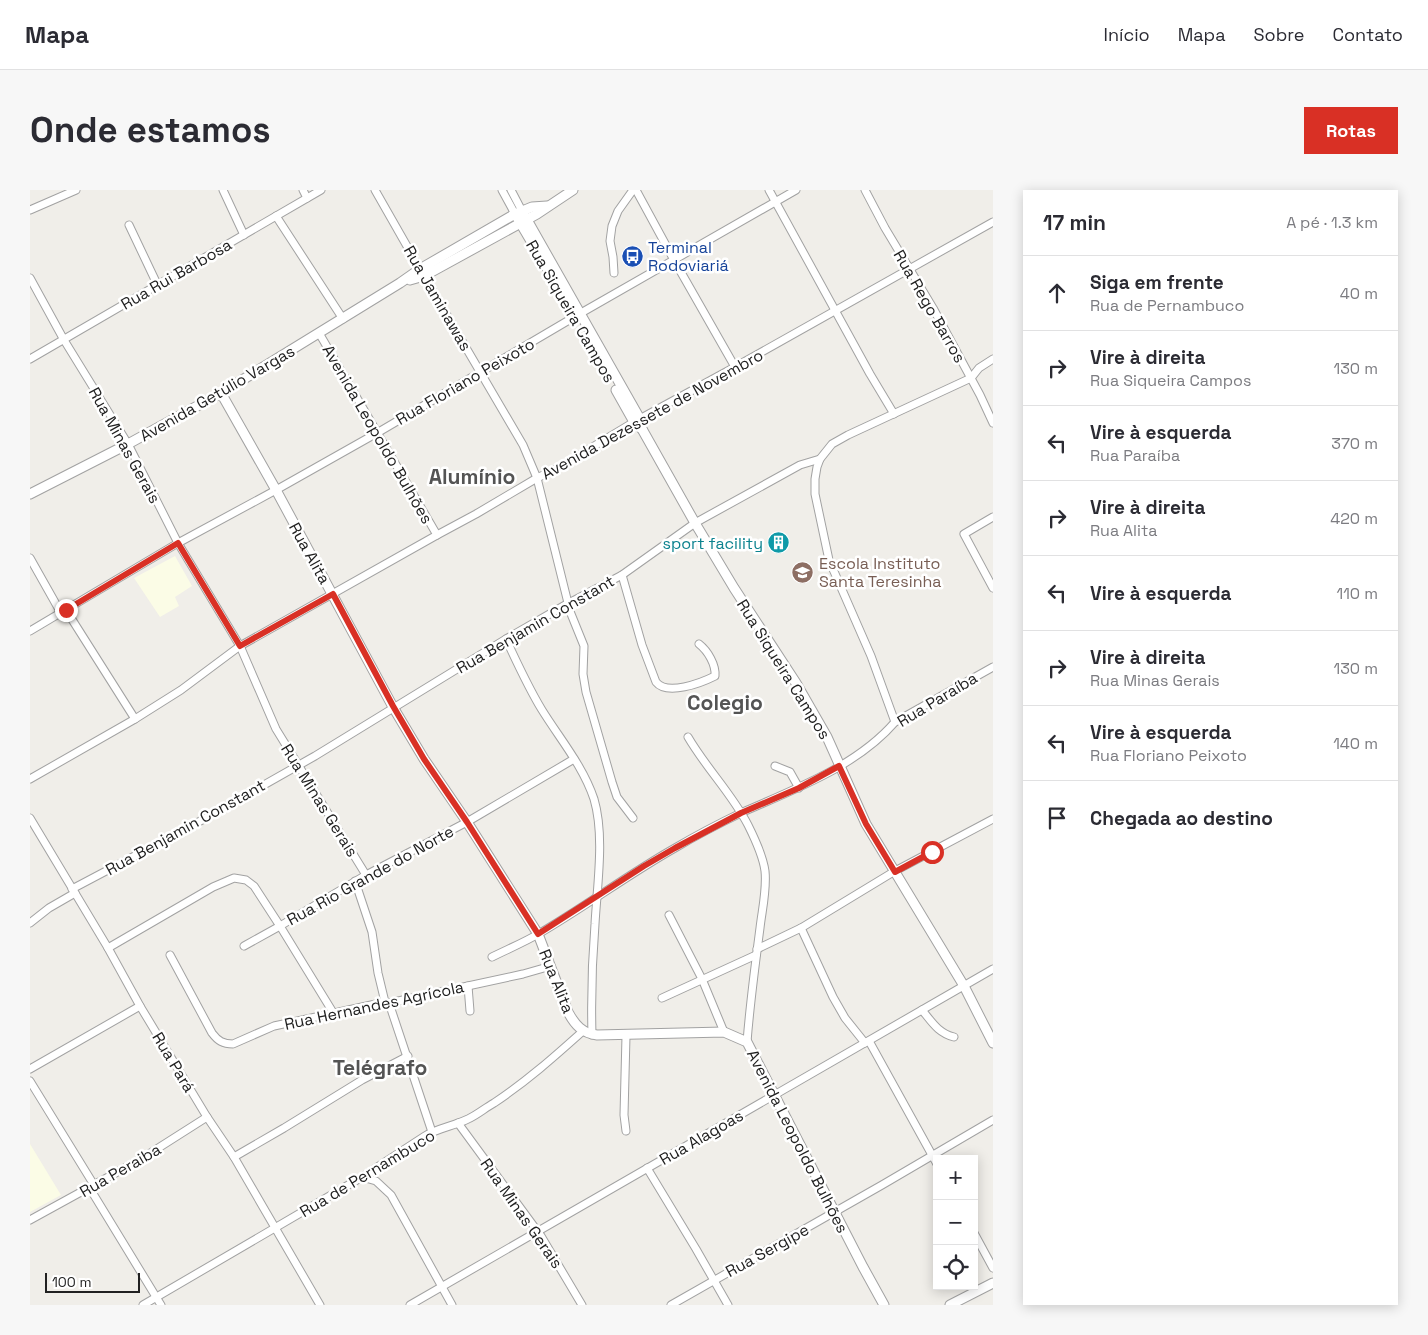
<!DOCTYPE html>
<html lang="pt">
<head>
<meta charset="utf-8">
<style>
	:root { --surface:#fff; --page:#f7f7f7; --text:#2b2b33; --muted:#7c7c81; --line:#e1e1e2; --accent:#d93025 }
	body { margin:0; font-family:"Space Grotesk",sans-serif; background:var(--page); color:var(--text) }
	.controls { position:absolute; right:15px; bottom:15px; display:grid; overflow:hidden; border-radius:0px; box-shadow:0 2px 12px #0003 }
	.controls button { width:45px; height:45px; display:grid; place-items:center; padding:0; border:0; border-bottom:1px solid var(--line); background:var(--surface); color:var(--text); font:25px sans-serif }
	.scale { position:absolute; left:15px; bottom:12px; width:95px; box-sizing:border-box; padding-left:5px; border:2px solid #212121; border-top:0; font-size:14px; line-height:18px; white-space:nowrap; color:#212121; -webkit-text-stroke:4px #fff; paint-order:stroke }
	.stop { position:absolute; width:15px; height:15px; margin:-11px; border:4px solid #d93025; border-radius:50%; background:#fff }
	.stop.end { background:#d93025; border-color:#fff; box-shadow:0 1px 5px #0008 }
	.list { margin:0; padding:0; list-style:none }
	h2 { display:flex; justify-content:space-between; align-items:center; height:65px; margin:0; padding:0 20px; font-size:21px }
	h2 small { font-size:16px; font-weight:400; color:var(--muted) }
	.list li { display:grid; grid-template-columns:32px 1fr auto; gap:15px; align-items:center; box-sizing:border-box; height:75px; padding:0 20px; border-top:1px solid var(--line) }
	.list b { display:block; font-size:19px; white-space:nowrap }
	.list p { margin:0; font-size:16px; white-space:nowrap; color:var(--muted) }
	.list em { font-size:16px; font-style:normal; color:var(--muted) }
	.icon { flex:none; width:28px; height:28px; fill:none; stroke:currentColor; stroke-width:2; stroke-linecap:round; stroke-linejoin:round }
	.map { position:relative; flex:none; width:963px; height:1115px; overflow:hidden; border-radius:0px }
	header { display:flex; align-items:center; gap:30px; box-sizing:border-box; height:70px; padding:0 25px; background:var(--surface); border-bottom:1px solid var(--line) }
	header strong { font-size:24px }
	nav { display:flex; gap:28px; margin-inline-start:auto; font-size:18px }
	.intro { display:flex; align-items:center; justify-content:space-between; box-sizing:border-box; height:120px; padding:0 30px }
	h1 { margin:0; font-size:35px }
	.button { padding:12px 22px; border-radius:0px; background:var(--accent); color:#fff; font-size:18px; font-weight:700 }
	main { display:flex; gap:30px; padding:0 30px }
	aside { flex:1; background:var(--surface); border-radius:0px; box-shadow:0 2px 12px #0003 }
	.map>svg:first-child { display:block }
</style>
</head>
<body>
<header>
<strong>Mapa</strong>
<nav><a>Início</a><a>Mapa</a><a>Sobre</a><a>Contato</a></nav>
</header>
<div class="intro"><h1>Onde estamos</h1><a class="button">Rotas</a></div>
<main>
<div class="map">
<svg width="963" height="1115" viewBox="0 0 963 1115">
	<rect width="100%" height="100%" fill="#f0eee9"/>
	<g fill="#fbfce6">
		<path d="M145 366 162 396 145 407 149 416 130 427 104 388Z"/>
		<path d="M0 954 31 1005 0 1022Z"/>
	</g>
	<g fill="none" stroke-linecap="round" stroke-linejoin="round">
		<defs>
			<g id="minor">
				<path d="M193 0 214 45"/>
				<path d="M273 0 277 8"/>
				<path d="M345 0 394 86 493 255 507 288 538 413"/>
				<path d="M472 0 485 24"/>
				<path d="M481 0 492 21"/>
				<path d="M606 0 644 70 705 177"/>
				<path d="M739 0 840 184 864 224"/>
				<path d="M835 0 855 38 903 118 950 205 963 233"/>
				<path d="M0 20 46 0"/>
				<path d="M246 26 313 129"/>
				<path d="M99 35 127 94"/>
				<path d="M584 83 583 67 580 51 582 36 588 21 603 0"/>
				<path d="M0 88 34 150 98 254 148 353 210 456 246 539 336 685"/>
				<path d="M289 143 407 345"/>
				<path d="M0 169 291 0"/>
				<path d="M790 269 787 277 785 289V304L799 370 841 466 865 532"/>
				<path d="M963 327 934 344 963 398"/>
				<path d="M0 368 31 423"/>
				<path d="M592 385 612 455 626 492C637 506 671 493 685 486 686 475 678 461 669 454"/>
				<path d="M537 414 554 456 553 484 556 502 582 592 587 607 603 628"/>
				<path d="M36 420 105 529"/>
				<path d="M0 441 148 353 246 300 347 243 551 123 766 0"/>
				<path d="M476 449C487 473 498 497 512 520 530 549 553 576 564 609 575 646 567 696 565 734 562 771 561 807 562 845"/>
				<path d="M658 547C676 578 702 604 718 635 725 649 733 666 735 681 737 700 732 720 730 738 725 776 720 813 717 852"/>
				<path d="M745 576 760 582 769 598"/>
				<path d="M0 589 105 529 151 500 210 456 407 345 446 324 507 288 526 279 604 232 705 177 963 32"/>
				<path d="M0 628 78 758 110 816 177 927 204 967 290 1115"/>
				<path d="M325 691 342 742 348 783 355 812"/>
				<path d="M42 699 165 634 285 566 476 449 537 414 592 385 665 333 770 275 790 269 802 254 818 245 941 188 949 178 963 169"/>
				<path d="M639 725 672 789 694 842"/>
				<path d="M0 733 19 718 45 703"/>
				<path d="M771 738 803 807 815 828 835 853"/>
				<path d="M214 756 250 736 336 685 437 632 544 569"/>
				<path d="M78 758 183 697 204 688 216 690 224 696 250 736 304 824"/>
				<path d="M727 759 771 738 865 681 963 629"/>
				<path d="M140 765 182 843C188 851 193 854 203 854L244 836 355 812 359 813 493 784 521 776"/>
				<path d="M462 767C478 759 495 752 510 743 556 716 599 684 645 658 667 645 690 633 713 622 765 599 827 576 865 532L963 477"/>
				<path d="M438 796 440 821"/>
				<path d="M632 808 726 765"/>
				<path d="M359 813 402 942"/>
				<path d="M892 820C902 832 908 843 924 847"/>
				<path d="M596 846 594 925 596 941"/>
				<path d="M839 851 907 974"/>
				<path d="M0 879 110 816"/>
				<path d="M0 891 64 995"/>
				<path d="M428 933 511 1046 552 1115"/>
				<path d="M204 967 254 938 332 890 378 866"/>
				<path d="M617 978 666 1059 698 1115"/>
				<path d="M332 987 346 991 361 1005 422 1115"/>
				<path d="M59 997 131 1115"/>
				<path d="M0 1030 111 969 177 927"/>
				<path d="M944 1043 963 1078"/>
				<path d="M113 1115 332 987 395 946C408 938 424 936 438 929 447 925 455 918 464 913 497 891 524 867 553 841"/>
				<path d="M380 1115 963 779"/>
				<path d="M641 1115 852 995 963 930"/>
			</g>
			<g id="tertiary">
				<path d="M492 21 610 229 612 239 665 333 704 398 766 493 797 547 836 634 934 796 963 853"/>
				<path d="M485 24 541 119"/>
				<path d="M380 90 394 86 507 24 543 0"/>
				<path d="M586 200 604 232 612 239"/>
				<path d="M191 203 246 300 363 517 394 569 437 632 508 744 538 822C545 835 552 843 567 845L694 842 717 852 833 1077 854 1115"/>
				<path d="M0 304 98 254 191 203 370 93 390 79 485 24 502 17 517 16"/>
				<path d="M920 1115 963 1093"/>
			</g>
		</defs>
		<use href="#minor" stroke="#a2a2a2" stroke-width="9"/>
		<use href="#tertiary" stroke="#a2a2a2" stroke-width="11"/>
		<use href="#minor" stroke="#fff" stroke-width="7"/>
		<use href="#tertiary" stroke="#fff" stroke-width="9"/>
	</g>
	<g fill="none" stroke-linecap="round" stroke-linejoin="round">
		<path stroke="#d93025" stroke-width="6" d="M36 420 148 353 210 456 303 404 363 516 394 569 437 632 508 744 614 676 645 658 711 623 769 598 809 576 836 634 865 682 902 662"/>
	</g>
	<defs>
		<symbol id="bus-disc" viewBox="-11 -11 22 22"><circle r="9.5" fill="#1a4fb4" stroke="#fff"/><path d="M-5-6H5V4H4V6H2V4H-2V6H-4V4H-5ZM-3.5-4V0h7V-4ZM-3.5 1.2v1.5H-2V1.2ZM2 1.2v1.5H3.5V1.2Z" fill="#fff"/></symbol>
		<symbol id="building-disc" viewBox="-11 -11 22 22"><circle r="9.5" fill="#0f9aa8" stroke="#fff"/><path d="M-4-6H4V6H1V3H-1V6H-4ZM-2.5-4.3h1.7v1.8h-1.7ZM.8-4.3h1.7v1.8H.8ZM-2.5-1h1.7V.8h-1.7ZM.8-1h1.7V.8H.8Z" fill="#fff"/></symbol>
		<symbol id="school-disc" viewBox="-11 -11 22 22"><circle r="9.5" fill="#8d6e63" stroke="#fff"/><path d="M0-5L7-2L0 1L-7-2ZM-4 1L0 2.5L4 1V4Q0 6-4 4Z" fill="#fff"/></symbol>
	</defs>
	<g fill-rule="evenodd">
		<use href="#bus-disc" x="590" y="54" width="25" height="25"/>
		<use href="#building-disc" x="736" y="340" width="25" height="25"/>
		<use href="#school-disc" x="760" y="370" width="25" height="25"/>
	</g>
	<g text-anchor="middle" stroke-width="5" stroke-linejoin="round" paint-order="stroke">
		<g font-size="16" fill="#164399" stroke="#fff" text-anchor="start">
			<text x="618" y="63">Terminal<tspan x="618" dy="18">Rodoviariá</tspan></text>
		</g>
		<g font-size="16" fill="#212121" stroke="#fff">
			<text transform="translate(146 84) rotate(-30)" y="6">Rua Rui Barbosa</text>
			<text transform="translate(408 108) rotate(60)" y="6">Rua Jaminawas</text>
			<text transform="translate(900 116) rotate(60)" y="6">Rua Rego Barros</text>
			<text transform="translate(541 121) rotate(60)" y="6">Rua Siqueira Campos</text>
			<text transform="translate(435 191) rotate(-30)" y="6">Rua Floriano Peixoto</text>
			<text transform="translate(187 203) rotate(-30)" y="6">Avenida Getúlio Vargas</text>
			<text transform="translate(622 224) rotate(-29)" y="6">Avenida Dezessete de Novembro</text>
			<text transform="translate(348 244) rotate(60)" y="6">Avenida Leopoldo Bulhões</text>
			<text transform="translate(95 255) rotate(61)" y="6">Rua Minas Gerais</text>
			<text transform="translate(280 363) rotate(61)" y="6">Rua Alita</text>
			<text transform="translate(505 434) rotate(-30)" y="6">Rua Benjamin Constant</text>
			<text transform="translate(754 479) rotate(58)" y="6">Rua Siqueira Campos</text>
			<text transform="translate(907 509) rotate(-31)" y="6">Rua Paraíba</text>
			<text transform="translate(290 610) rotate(58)" y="6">Rua Minas Gerais</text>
			<text transform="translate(155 637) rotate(-29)" y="6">Rua Benjamin Constant</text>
			<text transform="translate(340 685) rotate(-29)" y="6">Rua Rio Grande do Norte</text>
			<text transform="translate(527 791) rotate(68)" y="6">Rua Alita</text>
			<text transform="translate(344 815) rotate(-12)" y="6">Rua Hernandes Agrícola</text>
			<text transform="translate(144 872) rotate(59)" y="6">Rua Pará</text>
			<text transform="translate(671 947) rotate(-30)" y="6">Rua Alagoas</text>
			<text transform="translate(768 951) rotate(63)" y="6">Avenida Leopoldo Bulhões</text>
			<text transform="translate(90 980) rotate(-30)" y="6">Rua Peraiba</text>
			<text transform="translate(337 983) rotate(-31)" y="6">Rua de Pernambuco</text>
			<text transform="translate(492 1023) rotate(55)" y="6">Rua Minas Gerais</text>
			<text transform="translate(737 1060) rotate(-29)" y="6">Rua Sergipe</text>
		</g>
		<g font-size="16" fill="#0d838f" stroke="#fff" text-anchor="end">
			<text x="733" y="359">sport facility</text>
		</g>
		<g font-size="16" fill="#785e54" stroke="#fff" text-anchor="start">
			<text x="789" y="379">Escola Instituto<tspan x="789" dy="18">Santa Teresinha</tspan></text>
		</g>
		<g font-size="21" font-weight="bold" fill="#545454" stroke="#fff">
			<text x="442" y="294">Alumínio</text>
			<text x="695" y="520">Colegio</text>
			<text x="350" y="885">Telégrafo</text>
		</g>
	</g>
</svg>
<div class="controls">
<button>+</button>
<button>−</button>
<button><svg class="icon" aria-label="locate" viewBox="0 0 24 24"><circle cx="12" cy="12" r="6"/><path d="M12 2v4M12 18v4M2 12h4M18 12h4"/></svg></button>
</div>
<div class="scale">100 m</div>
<div class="stop" style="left:902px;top:662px"></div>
<div class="stop end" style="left:36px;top:420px"></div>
</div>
<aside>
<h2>17 min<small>A pé · 1.3 km</small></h2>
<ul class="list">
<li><svg class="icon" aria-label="ahead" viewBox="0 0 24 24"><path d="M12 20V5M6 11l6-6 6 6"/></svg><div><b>Siga em frente</b><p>Rua de Pernambuco</p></div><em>40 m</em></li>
<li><svg class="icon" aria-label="right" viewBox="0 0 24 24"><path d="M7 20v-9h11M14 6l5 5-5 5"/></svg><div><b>Vire à direita</b><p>Rua Siqueira Campos</p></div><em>130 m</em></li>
<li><svg class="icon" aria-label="left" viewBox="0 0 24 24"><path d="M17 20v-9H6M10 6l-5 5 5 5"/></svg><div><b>Vire à esquerda</b><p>Rua Paraíba</p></div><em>370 m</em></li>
<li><svg class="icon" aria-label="right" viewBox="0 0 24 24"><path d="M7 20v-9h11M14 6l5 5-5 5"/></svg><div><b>Vire à direita</b><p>Rua Alita</p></div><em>420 m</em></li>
<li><svg class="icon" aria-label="left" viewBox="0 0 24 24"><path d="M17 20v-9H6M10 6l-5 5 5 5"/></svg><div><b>Vire à esquerda</b></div><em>110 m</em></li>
<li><svg class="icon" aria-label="right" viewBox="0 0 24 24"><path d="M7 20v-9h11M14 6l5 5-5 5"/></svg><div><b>Vire à direita</b><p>Rua Minas Gerais</p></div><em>130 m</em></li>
<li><svg class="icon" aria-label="left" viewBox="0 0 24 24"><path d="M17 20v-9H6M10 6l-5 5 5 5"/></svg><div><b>Vire à esquerda</b><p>Rua Floriano Peixoto</p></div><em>140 m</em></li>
<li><svg class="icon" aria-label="arrive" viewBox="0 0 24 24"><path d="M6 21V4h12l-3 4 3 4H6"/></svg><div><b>Chegada ao destino</b></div></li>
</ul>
</aside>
</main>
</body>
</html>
